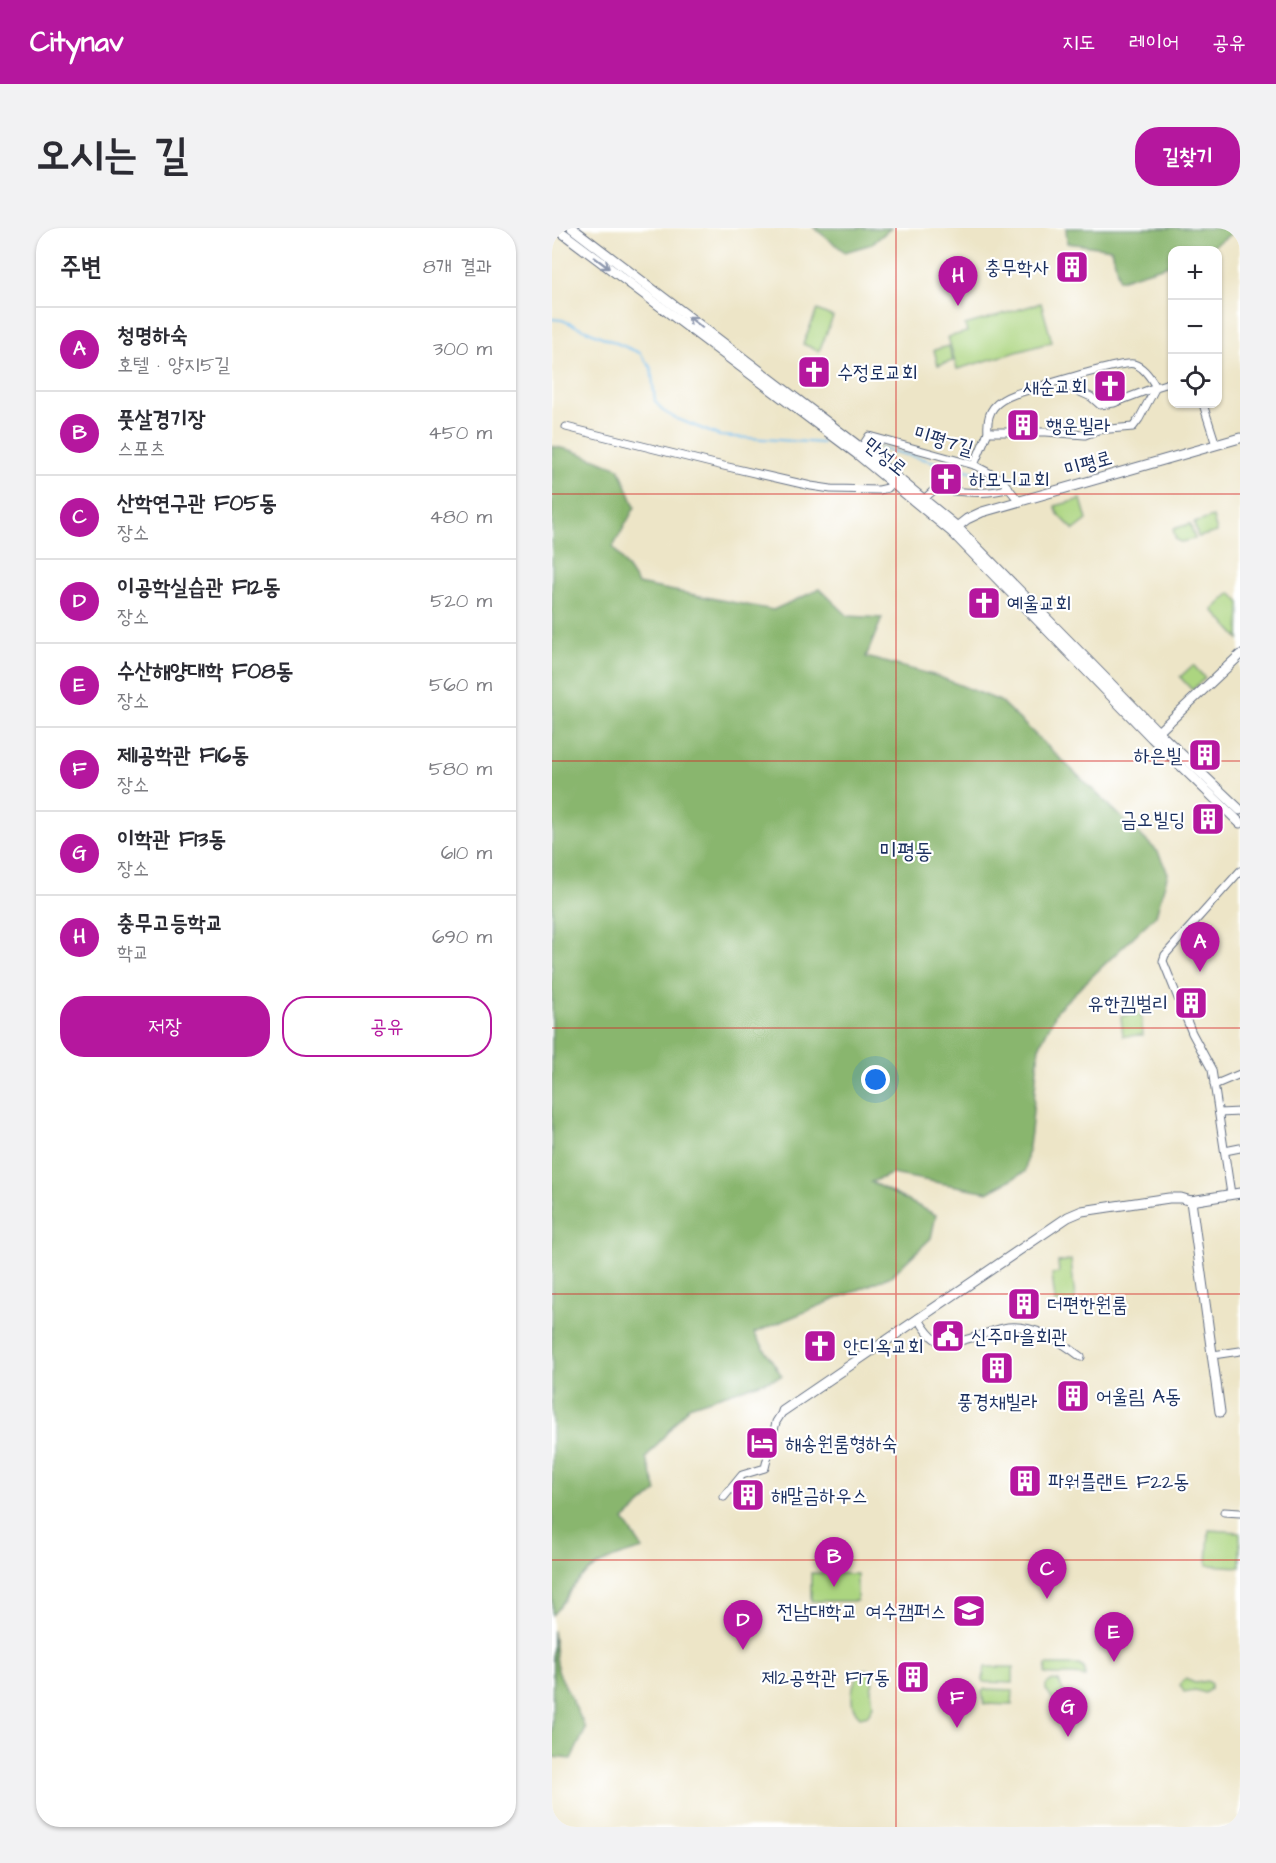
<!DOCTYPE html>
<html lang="ko">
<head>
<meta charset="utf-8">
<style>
	:root { --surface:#fff; --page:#f2f2f3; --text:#2b2b33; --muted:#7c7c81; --line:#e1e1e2; --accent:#b5179e }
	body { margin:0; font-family:"Architects Daughter","Poor Story",sans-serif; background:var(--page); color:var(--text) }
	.controls { position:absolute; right:18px; top:18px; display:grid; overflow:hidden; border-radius:12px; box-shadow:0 2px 4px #0004 }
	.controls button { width:54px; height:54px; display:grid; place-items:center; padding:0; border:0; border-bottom:2px solid var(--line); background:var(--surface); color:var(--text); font:30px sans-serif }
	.you { position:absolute; left:324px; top:852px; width:21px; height:21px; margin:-15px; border:4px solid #fff; border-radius:50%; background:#1a73e8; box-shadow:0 0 0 9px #1a73e833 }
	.badge { display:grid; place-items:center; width:39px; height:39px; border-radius:50%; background:var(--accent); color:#fff; font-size:20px; font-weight:700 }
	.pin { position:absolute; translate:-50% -50px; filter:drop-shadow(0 2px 3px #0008) }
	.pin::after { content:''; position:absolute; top:32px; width:21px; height:18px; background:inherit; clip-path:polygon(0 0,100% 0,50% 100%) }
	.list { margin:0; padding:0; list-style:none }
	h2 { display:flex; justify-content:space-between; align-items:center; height:78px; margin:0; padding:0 24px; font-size:26px }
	h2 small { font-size:20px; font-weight:400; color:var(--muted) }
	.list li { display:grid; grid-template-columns:39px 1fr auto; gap:18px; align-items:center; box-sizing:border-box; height:84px; padding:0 24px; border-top:2px solid var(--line) }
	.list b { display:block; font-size:22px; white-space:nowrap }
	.list p { margin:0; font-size:20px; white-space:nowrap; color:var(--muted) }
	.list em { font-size:20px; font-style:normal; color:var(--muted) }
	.actions { display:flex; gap:12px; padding:18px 24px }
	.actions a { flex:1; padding:14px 0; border:2px solid var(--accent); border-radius:24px; text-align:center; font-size:21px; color:var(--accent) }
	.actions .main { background:var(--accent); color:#fff }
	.icon { flex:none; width:33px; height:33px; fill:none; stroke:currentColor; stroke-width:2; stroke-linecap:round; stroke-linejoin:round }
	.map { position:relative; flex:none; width:688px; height:1599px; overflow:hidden; border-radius:24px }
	header { display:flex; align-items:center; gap:36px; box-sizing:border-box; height:84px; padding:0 30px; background:var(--accent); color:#fff }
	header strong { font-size:28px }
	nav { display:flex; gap:33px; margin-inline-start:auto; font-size:21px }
	.intro { display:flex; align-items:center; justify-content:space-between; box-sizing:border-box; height:144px; padding:0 36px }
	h1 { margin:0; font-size:42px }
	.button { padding:15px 27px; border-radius:24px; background:var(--accent); color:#fff; font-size:21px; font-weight:700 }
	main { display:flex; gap:36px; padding:0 36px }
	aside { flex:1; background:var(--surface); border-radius:24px; box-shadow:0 2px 4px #0004 }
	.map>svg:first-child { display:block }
</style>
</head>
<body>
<header>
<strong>Citynav</strong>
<nav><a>지도</a><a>레이어</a><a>공유</a></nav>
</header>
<div class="intro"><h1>오시는 길</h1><a class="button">길찾기</a></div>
<main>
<aside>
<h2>주변<small>8개 결과</small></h2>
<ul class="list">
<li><span class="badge">A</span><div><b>청명하숙</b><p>호텔 · 양지5길</p></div><em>300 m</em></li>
<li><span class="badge">B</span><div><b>풋살경기장</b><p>스포츠</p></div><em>450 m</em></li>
<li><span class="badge">C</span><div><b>산학연구관 F05동</b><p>장소</p></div><em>480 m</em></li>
<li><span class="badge">D</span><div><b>이공학실습관 F12동</b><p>장소</p></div><em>520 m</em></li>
<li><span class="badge">E</span><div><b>수산해양대학 F08동</b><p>장소</p></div><em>560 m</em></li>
<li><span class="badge">F</span><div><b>제1공학관 F16동</b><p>장소</p></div><em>580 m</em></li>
<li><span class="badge">G</span><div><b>이학관 F13동</b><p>장소</p></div><em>610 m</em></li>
<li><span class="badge">H</span><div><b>충무고등학교</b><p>학교</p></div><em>690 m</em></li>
</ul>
<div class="actions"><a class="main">저장</a><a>공유</a></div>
</aside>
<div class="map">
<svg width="688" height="1599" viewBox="0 0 688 1599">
	<rect width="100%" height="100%" fill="#fff"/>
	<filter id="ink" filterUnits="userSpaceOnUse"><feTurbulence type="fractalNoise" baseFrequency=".0167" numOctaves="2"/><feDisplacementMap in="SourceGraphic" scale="12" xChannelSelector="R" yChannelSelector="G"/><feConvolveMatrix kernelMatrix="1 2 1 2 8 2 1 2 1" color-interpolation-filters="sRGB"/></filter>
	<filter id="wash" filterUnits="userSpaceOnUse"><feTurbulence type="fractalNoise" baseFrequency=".008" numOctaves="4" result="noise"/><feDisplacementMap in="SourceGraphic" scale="24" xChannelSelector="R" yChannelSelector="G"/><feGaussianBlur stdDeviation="1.35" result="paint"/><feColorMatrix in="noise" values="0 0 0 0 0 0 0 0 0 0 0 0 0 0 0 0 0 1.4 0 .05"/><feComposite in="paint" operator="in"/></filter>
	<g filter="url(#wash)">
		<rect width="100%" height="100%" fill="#ede5c7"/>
		<g fill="#acd580" stroke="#64826f" stroke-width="1.5">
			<path d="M489 75 500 114 405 141 396 109 415 104 413 97Z"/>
			<path d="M265 82 281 89 267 123 251 116Z"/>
			<path d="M397 118 401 133 386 137 382 122Z"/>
			<path d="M529 271 535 292 522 302 506 286 503 278Z"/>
			<path d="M661 289 665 304 646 309 642 295Z"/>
			<path d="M638 296 643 311 629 314 624 312 621 301Z"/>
			<path d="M679 365 688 375 687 411 661 382Z"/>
			<path d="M641 437 653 450 640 462 628 449Z"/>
			<path d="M589 786 591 807 571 808 569 788Z"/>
			<path d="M519 1032 524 1080 511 1082 510 1074 503 1075 500 1046 507 1045 506 1034Z"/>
			<path d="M657 1302 688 1304V1339L655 1337Z"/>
			<path d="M259 1345 305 1346V1373H259Z"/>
			<path d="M494 1437H527L532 1440 533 1449C520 1445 507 1449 493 1446Z"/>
			<path d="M433 1439H461V1455L432 1454 431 1451Z"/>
			<path d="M315 1441 322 1449 319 1461 321 1477 316 1487 308 1489C295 1478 299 1453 310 1442Z"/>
			<path d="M633 1451 643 1455 655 1453 659 1456 658 1461 653 1465 643 1462 632 1464 628 1457Z"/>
			<path d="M500 1452 507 1453 512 1465 516 1468 517 1473 513 1476 504 1475 494 1462V1457Z"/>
			<path d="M433 1461 461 1462 460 1477 432 1476 430 1464Z"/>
		</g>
		<g fill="#89b66e" stroke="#527266" stroke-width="1.5">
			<path d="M262 0H339L320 16 293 24Z"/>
			<path d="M514 0H688L655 22H620V36L567 52 560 21 515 15Z"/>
			<path d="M0 218 22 223 67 240 83 279 61 319 86 356 221 382 268 361 296 388 330 390 314 429 385 448 448 473 606 624 616 645 604 687 506 781 487 819 479 904 473 944 436 964 340 946 319 954 384 987 379 1010 339 1048 202 1105 230 1148 137 1178 94 1230 105 1263 72 1292 91 1321C66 1328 40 1335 23 1356 15 1366 10 1378 0 1387Z"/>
			<path d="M1 1402 6 1443 34 1501 19 1531 0 1529Z"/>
		</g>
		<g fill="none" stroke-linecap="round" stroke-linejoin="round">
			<g stroke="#77bfef" stroke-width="2">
				<path d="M0 91 10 92 88 125 99 140 103 173 111 183 123 190 168 208 271 215"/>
				<path d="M328 220 422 244 447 258"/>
			</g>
		</g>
	</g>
	<g filter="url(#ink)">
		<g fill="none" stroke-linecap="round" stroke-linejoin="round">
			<defs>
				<g id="street">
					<path d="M651 176 664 217"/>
					<path d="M14 199 163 236 259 258 279 261 327 262 336 260 342 252"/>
					<path d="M436 204C434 182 444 173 463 166 481 161 571 132 582 136 592 139 599 150 604 159L562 175 548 177 539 169 519 160 514 152"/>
					<path d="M308 222 317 208 422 237 449 251 467 273"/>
					<path d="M422 237 436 204H494L533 207 546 202 581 199 587 191 604 159 620 154"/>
					<path d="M371 272 382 262C407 263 434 268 457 260"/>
					<path d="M662 857 688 846"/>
					<path d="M667 885 688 884"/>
					<path d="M673 923 688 920"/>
					<path d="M679 966 660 842 640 805 611 733 613 727 688 643"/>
					<path d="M366 1090C371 1098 376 1107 384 1112 399 1122 439 1101 456 1099 482 1096 510 1114 529 1129"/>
					<path d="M661 1127 688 1123"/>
					<path d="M172 1269 190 1247 213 1240 224 1194 231 1183"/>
					<path d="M672 1284 688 1285"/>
				</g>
				<g id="secondary">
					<path d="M4 0 305 226 400 304 600 510 688 595"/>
					<path d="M20 0 309 220 404 298 606 504 688 582"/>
					<path d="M401 302 415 291 430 284 688 210"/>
					<path d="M602 508 688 427"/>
					<path d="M639 973 668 1184"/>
					<path d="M231 1183 516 989 530 983 617 970H629L639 973 688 965"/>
				</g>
			</defs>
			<use href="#street" stroke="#646f83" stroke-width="9"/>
			<use href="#secondary" stroke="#646f83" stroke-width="11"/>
			<use href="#street" stroke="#fff" stroke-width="7"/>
			<use href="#secondary" stroke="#fff" stroke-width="9"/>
		</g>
		<defs><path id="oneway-shaft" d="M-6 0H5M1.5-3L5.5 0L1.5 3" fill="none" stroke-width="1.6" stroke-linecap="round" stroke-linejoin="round" transform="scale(1.5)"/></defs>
		<g stroke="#8d97ae">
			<use href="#oneway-shaft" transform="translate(50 35) rotate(37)"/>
			<use href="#oneway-shaft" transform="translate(143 94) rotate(-142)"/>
		</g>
	</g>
	<path fill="none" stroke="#d62828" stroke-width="1.5" stroke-opacity="0.55" d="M344 0V1599M0 266H688M0 533H688M0 800H688M0 1066H688M0 1332H688"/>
	<defs>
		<symbol id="building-square" viewBox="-11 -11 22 22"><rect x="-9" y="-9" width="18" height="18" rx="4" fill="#b5179e" stroke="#fff"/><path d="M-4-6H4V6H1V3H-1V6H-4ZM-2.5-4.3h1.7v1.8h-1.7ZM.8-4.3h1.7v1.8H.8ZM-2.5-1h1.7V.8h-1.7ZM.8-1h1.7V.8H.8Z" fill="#fff"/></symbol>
		<symbol id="church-square" viewBox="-11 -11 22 22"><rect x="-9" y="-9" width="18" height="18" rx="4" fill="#b5179e" stroke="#fff"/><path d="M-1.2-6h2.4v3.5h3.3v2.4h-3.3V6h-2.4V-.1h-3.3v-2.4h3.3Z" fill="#fff"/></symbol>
		<symbol id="civic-square" viewBox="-11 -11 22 22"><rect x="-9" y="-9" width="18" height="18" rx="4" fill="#b5179e" stroke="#fff"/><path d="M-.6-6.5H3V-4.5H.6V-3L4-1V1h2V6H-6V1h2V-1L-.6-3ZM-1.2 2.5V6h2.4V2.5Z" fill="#fff"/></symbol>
		<symbol id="hotel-square" viewBox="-11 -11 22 22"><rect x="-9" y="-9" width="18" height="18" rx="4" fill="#b5179e" stroke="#fff"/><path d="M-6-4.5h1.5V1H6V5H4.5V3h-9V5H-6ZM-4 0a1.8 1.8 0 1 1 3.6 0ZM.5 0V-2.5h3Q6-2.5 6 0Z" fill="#fff"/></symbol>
		<symbol id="university-square" viewBox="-11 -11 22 22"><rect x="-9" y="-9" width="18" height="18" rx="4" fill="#b5179e" stroke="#fff"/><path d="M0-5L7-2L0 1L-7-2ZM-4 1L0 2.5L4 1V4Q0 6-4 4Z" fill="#fff"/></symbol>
	</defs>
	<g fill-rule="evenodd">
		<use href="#building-square" x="501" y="20" width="38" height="38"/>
		<use href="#church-square" x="243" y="125" width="38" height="38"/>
		<use href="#church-square" x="539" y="139" width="38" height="38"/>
		<use href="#building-square" x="452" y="178" width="38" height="38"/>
		<use href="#church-square" x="375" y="232" width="38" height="38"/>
		<use href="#church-square" x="413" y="356" width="38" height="38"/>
		<use href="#building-square" x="634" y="508" width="38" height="38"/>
		<use href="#building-square" x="637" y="572" width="38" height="38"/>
		<use href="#building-square" x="620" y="756" width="38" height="38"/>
		<use href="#building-square" x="453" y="1057" width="38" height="38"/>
		<use href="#civic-square" x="377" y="1089" width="38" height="38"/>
		<use href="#church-square" x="249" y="1099" width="38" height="38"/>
		<use href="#building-square" x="426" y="1121" width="38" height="38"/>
		<use href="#building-square" x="502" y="1149" width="38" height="38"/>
		<use href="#hotel-square" x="191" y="1196" width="38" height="38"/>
		<use href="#building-square" x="454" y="1234" width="38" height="38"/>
		<use href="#building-square" x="177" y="1248" width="38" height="38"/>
		<use href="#university-square" x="398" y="1364" width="38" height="38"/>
		<use href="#building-square" x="342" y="1430" width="38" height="38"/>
	</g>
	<g text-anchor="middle" stroke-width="4.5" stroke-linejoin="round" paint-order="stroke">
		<g font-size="20" fill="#1b2f5e" stroke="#fff" text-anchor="start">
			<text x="497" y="46" text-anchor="end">충무학사</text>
			<text x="285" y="151">수정로교회</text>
			<text x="535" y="165" text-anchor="end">새순교회</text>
			<text x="494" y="204">행운빌라</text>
			<text x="417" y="258">하모니교회</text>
			<text x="455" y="382">예울교회</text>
			<text x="630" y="534" text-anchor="end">하은빌</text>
			<text x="633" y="598" text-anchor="end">금오빌딩</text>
			<text x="616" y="782" text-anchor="end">유한킴벌리</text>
			<text x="495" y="1083">더편한원룸</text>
			<text x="419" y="1115">신주마을회관</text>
			<text x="291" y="1125">안디옥교회</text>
			<text x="544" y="1175">어울림 A동</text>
			<text x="445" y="1180" text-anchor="middle">풍경채빌라</text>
			<text x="233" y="1222">해송원룸형하숙</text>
			<text x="496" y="1260">파워플랜트 F22동</text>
			<text x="219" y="1274">해말금하우스</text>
			<text x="394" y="1390" text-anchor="end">전남대학교 여수캠퍼스</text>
			<text x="338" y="1456" text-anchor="end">제2공학관 F17동</text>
		</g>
		<g font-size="20" fill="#1b2f5e" stroke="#fff">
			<text transform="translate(392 212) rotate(16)" y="7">미평7길</text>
			<text transform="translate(334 228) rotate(39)" y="7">만성로</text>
			<text transform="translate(536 235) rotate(-16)" y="7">미평로</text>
		</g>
		<g font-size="22" fill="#1b2f5e" stroke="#fff">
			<text x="354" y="630">미평동</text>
		</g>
	</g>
</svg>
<div class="controls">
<button>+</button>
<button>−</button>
<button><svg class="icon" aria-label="locate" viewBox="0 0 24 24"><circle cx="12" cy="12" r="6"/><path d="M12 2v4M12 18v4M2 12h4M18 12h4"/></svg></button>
</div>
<div class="you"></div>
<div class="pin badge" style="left:648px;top:744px">A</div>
<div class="pin badge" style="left:282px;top:1359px">B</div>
<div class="pin badge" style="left:495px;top:1371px">C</div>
<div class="pin badge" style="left:191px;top:1422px">D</div>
<div class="pin badge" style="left:562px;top:1434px">E</div>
<div class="pin badge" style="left:405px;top:1500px">F</div>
<div class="pin badge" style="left:516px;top:1509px">G</div>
<div class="pin badge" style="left:406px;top:78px">H</div>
</div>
</main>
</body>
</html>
